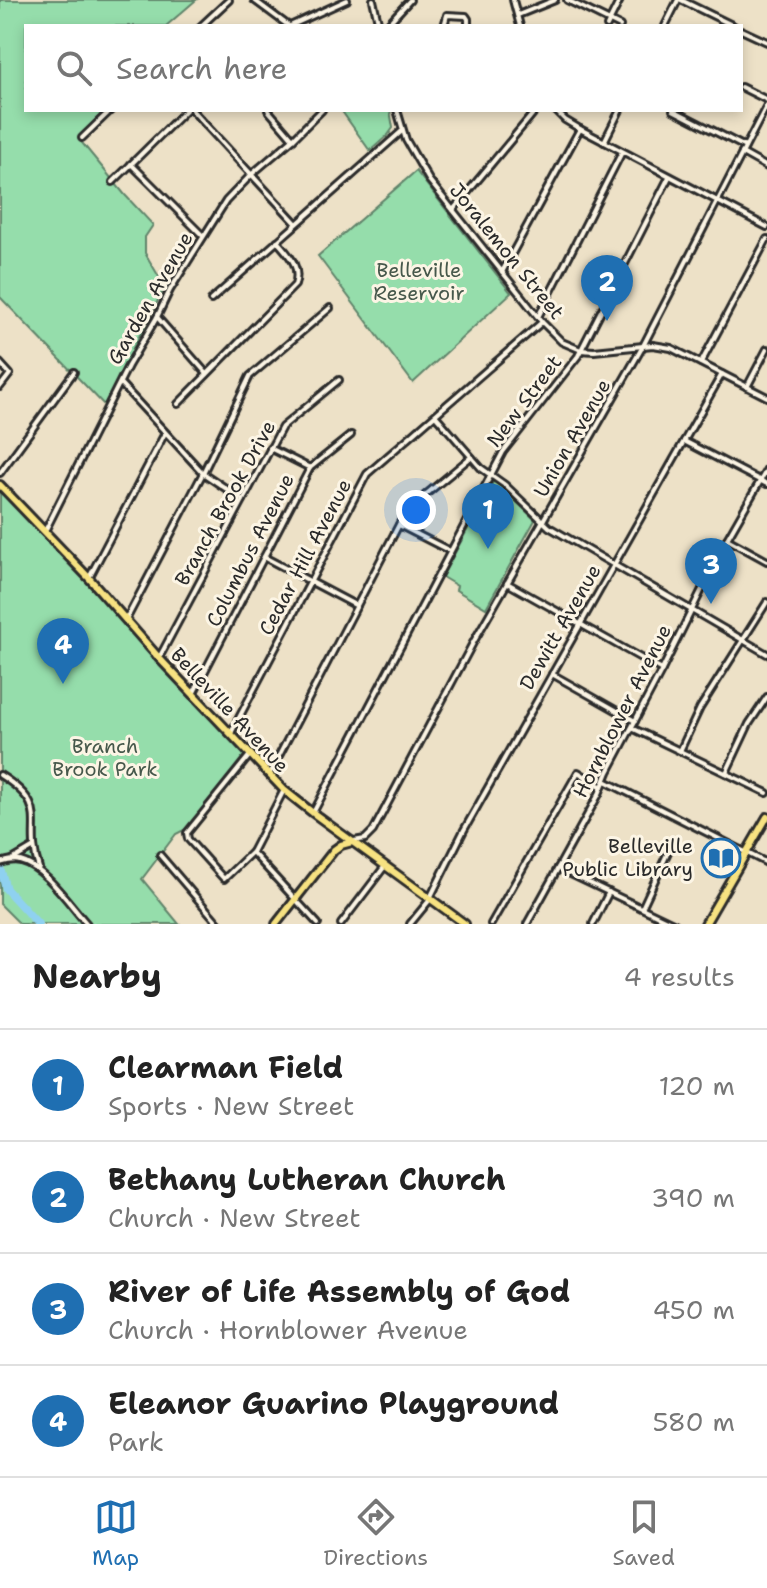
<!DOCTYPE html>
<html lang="en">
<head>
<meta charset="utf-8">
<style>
	:root { --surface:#fff; --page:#f2f2f2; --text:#222; --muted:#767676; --line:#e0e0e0; --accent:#1f6fb2 }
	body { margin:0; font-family:"Shantell Sans",sans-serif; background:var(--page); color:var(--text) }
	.you { position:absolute; left:416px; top:510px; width:28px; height:28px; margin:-20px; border:6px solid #fff; border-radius:50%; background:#1a73e8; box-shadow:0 0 0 12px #1a73e833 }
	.badge { display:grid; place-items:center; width:52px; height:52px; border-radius:50%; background:var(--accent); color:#fff; font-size:26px; font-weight:700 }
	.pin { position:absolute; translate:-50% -66px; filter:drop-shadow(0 2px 4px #0008) }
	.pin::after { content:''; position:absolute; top:42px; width:28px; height:24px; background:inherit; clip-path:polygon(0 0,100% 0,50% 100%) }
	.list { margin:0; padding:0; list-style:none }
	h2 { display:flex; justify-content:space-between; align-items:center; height:104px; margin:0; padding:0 32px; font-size:34px }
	h2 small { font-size:26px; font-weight:400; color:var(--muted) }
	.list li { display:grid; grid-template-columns:52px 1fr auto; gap:24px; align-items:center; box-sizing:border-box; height:112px; padding:0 32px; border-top:2px solid var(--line) }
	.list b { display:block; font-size:30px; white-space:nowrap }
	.list p { margin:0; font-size:26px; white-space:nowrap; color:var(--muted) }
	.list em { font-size:26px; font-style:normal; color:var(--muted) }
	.icon { flex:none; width:44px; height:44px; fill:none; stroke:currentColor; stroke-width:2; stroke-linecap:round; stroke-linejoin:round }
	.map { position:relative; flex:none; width:767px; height:924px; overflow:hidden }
	.search { position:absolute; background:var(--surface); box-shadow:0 4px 12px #0003; left:24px; right:24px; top:24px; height:88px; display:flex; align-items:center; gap:20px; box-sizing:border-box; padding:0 28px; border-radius:0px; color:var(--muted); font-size:30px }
	.sheet { height:552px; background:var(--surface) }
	nav { display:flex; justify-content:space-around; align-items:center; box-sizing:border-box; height:112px; border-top:2px solid var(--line); background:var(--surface); font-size:22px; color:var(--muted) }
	nav a { display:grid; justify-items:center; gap:4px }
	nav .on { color:var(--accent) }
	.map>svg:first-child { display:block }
</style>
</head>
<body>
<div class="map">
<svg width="767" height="924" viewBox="0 0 767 924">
	<rect width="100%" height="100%" fill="#ede1c7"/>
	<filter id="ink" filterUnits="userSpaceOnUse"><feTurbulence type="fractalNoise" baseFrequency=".0125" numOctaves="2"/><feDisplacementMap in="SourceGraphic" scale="16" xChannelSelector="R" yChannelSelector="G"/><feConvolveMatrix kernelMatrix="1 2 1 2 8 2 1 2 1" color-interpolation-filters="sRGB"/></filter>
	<g filter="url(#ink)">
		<g fill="#95ddab" stroke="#60846b" stroke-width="2">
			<path d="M0 0H196L166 26H26V110H105L78 138 125 195 153 225 145 237V253L165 287 132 350 136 357 109 410 0 297Z"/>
			<path d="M341 110H390L393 128 388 135 370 151Z"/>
			<path d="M416 171 511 293 413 383 318 256Z"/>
			<path d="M493 482H496L535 520 486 608 456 590 457 586 442 577Z"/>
			<path d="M0 491 107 603 163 668 245 754 186 829 176 834 142 879 179 924H20L0 904Z"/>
		</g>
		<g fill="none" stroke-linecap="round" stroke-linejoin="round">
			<path stroke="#8fd1f0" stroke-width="8" d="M0 867 6 889 38 924"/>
			<defs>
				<g id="minor">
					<path d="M254 0 289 26"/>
					<path d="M373 0 379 26"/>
					<path d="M513 0 520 26"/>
					<path d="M567 0 620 26"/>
					<path d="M681 0 734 26"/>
					<path d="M518 15 555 0"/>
					<path d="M201 26 229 0"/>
					<path d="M290 26 347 0"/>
					<path d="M386 26 410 0"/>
					<path d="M444 26 447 15 466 16 468 19V26"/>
					<path d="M607 26 620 0"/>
					<path d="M665 26 678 0"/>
					<path d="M741 30 767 42"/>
					<path d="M741 87 767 100"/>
					<path d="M192 110 296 223"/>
					<path d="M268 110 293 139"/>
					<path d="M397 110 406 140 429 180 542 322 562 342 581 350 594 351 653 345 671 348 767 397"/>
					<path d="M555 110 565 120 580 129 767 227"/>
					<path d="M673 110 745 147"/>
					<path d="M82 138 111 110"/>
					<path d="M604 142 620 110"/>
					<path d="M742 153 767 167"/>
					<path d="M131 164 203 236"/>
					<path d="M113 182 186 110"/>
					<path d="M453 210 536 110"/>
					<path d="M502 272 580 129"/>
					<path d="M211 300 402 131"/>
					<path d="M157 317 207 374"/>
					<path d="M538 317 622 152"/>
					<path d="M0 363 10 374 0 387"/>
					<path d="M701 363 767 239"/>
					<path d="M121 384 203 473 243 500"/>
					<path d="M747 387 767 349"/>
					<path d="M178 404 295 285C301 266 289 255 277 241"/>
					<path d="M436 416 481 468 505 485 549 527 767 654"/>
					<path d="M684 441 767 484"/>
					<path d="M270 448 310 468"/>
					<path d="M0 473 74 372"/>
					<path d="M399 525 450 551"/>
					<path d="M45 531 128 366 157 317 170 290 226 201 252 174 293 139 322 110"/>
					<path d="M727 539 767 561"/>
					<path d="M264 557 357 606"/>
					<path d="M89 578 165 433"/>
					<path d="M507 583 662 670"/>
					<path d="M126 620 203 473 250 376 330 308"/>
					<path d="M159 658 282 427 339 380"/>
					<path d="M552 674 635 721"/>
					<path d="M193 694 310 468 351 435"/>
					<path d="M632 728 767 793"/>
					<path d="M231 733 367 474 542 322"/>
					<path d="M680 751 700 708 767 602"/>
					<path d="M250 755 187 833 188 839 224 879 252 852 284 790"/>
					<path d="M726 773 749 724 767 697"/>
					<path d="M0 775C54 809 23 823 39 868"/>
					<path d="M269 775 406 511 471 457"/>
					<path d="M605 781 767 863"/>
					<path d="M313 813 503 452 578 356 669 177"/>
					<path d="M354 841 365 839 373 831 474 641 643 346 767 105"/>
					<path d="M252 852 318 924"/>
					<path d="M160 855 219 924"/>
					<path d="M12 860 34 847"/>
					<path d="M0 863C7 861 13 859 20 861 45 867 70 905 87 924"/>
					<path d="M558 868 675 924"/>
					<path d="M642 908 668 852"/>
					<path d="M341 924 385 866"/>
					<path d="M410 924 428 902 464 830 722 374"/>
					<path d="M491 924 578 772 602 787"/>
					<path d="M527 924 599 794 608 772 662 670 727 539 767 469"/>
					<path d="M593 924 609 892"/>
				</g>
				<g id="major">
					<path d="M0 485 89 578 159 658 284 790 313 813 465 924"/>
					<path d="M276 924 334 850 341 845 352 842"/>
					<path d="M705 924 767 817"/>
				</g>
			</defs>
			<use href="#minor" stroke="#2b2b2b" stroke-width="10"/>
			<use href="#major" stroke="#2b2b2b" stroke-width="12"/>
			<use href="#minor" stroke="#fcf5e5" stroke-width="4"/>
			<use href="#major" stroke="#f7e281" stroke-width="6"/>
		</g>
	</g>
	<defs>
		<symbol id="library-ring" viewBox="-11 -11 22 22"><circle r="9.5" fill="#fcf5e5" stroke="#1f6fb2" stroke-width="1.5"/><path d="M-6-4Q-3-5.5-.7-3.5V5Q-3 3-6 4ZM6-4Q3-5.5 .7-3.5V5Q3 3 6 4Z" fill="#1f6fb2"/></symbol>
	</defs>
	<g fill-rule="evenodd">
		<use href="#library-ring" x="699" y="836" width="44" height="44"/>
	</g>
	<g text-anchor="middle" stroke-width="6" stroke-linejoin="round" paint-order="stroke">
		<g font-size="20" fill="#2b2b2b" stroke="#fcf5e5">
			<text transform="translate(507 251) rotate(51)" y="7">Joralemon Street</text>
			<text transform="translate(150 298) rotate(-60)" y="7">Garden Avenue</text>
			<text transform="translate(524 401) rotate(-53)" y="7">New Street</text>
			<text transform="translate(572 438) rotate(-60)" y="7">Union Avenue</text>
			<text transform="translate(225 503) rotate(-61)" y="7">Branch Brook Drive</text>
			<text transform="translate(250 550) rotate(-63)" y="7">Columbus Avenue</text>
			<text transform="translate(305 557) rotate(-62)" y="7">Cedar Hill Avenue</text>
			<text transform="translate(560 627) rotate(-60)" y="7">Dewitt Avenue</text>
			<text transform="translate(230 710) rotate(47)" y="7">Belleville Avenue</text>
			<text transform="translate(622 711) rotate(-63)" y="7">Hornblower Avenue</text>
		</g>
		<g font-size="20" fill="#46584b" stroke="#fcf5e5">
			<text x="419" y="277">Belleville<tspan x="419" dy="23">Reservoir</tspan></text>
			<text x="105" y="753">Branch<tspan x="105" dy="23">Brook Park</tspan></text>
		</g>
		<g font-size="20" fill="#2b2b2b" stroke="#fcf5e5" text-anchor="end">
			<text x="693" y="853">Belleville<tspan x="693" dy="23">Public Library</tspan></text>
		</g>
	</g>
</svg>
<div class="you"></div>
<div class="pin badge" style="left:488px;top:549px">1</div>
<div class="pin badge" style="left:607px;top:321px">2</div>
<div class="pin badge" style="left:711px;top:604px">3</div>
<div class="pin badge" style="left:63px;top:684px">4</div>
<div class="search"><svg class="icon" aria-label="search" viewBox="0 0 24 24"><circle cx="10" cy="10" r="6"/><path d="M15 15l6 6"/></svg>Search here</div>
</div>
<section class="sheet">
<h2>Nearby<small>4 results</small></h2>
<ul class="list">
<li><span class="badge">1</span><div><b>Clearman Field</b><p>Sports · New Street</p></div><em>120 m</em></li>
<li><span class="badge">2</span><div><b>Bethany Lutheran Church</b><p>Church · New Street</p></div><em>390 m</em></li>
<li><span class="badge">3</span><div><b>River of Life Assembly of God</b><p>Church · Hornblower Avenue</p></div><em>450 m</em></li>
<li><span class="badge">4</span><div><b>Eleanor Guarino Playground</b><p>Park</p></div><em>580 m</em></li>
</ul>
</section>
<nav>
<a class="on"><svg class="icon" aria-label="map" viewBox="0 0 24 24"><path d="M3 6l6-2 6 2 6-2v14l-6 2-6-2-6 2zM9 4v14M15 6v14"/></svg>Map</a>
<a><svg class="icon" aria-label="directions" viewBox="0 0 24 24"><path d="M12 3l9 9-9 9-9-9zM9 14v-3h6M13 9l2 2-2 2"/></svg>Directions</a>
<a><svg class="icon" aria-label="saved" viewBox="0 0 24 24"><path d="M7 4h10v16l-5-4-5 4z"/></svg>Saved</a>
</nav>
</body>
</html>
